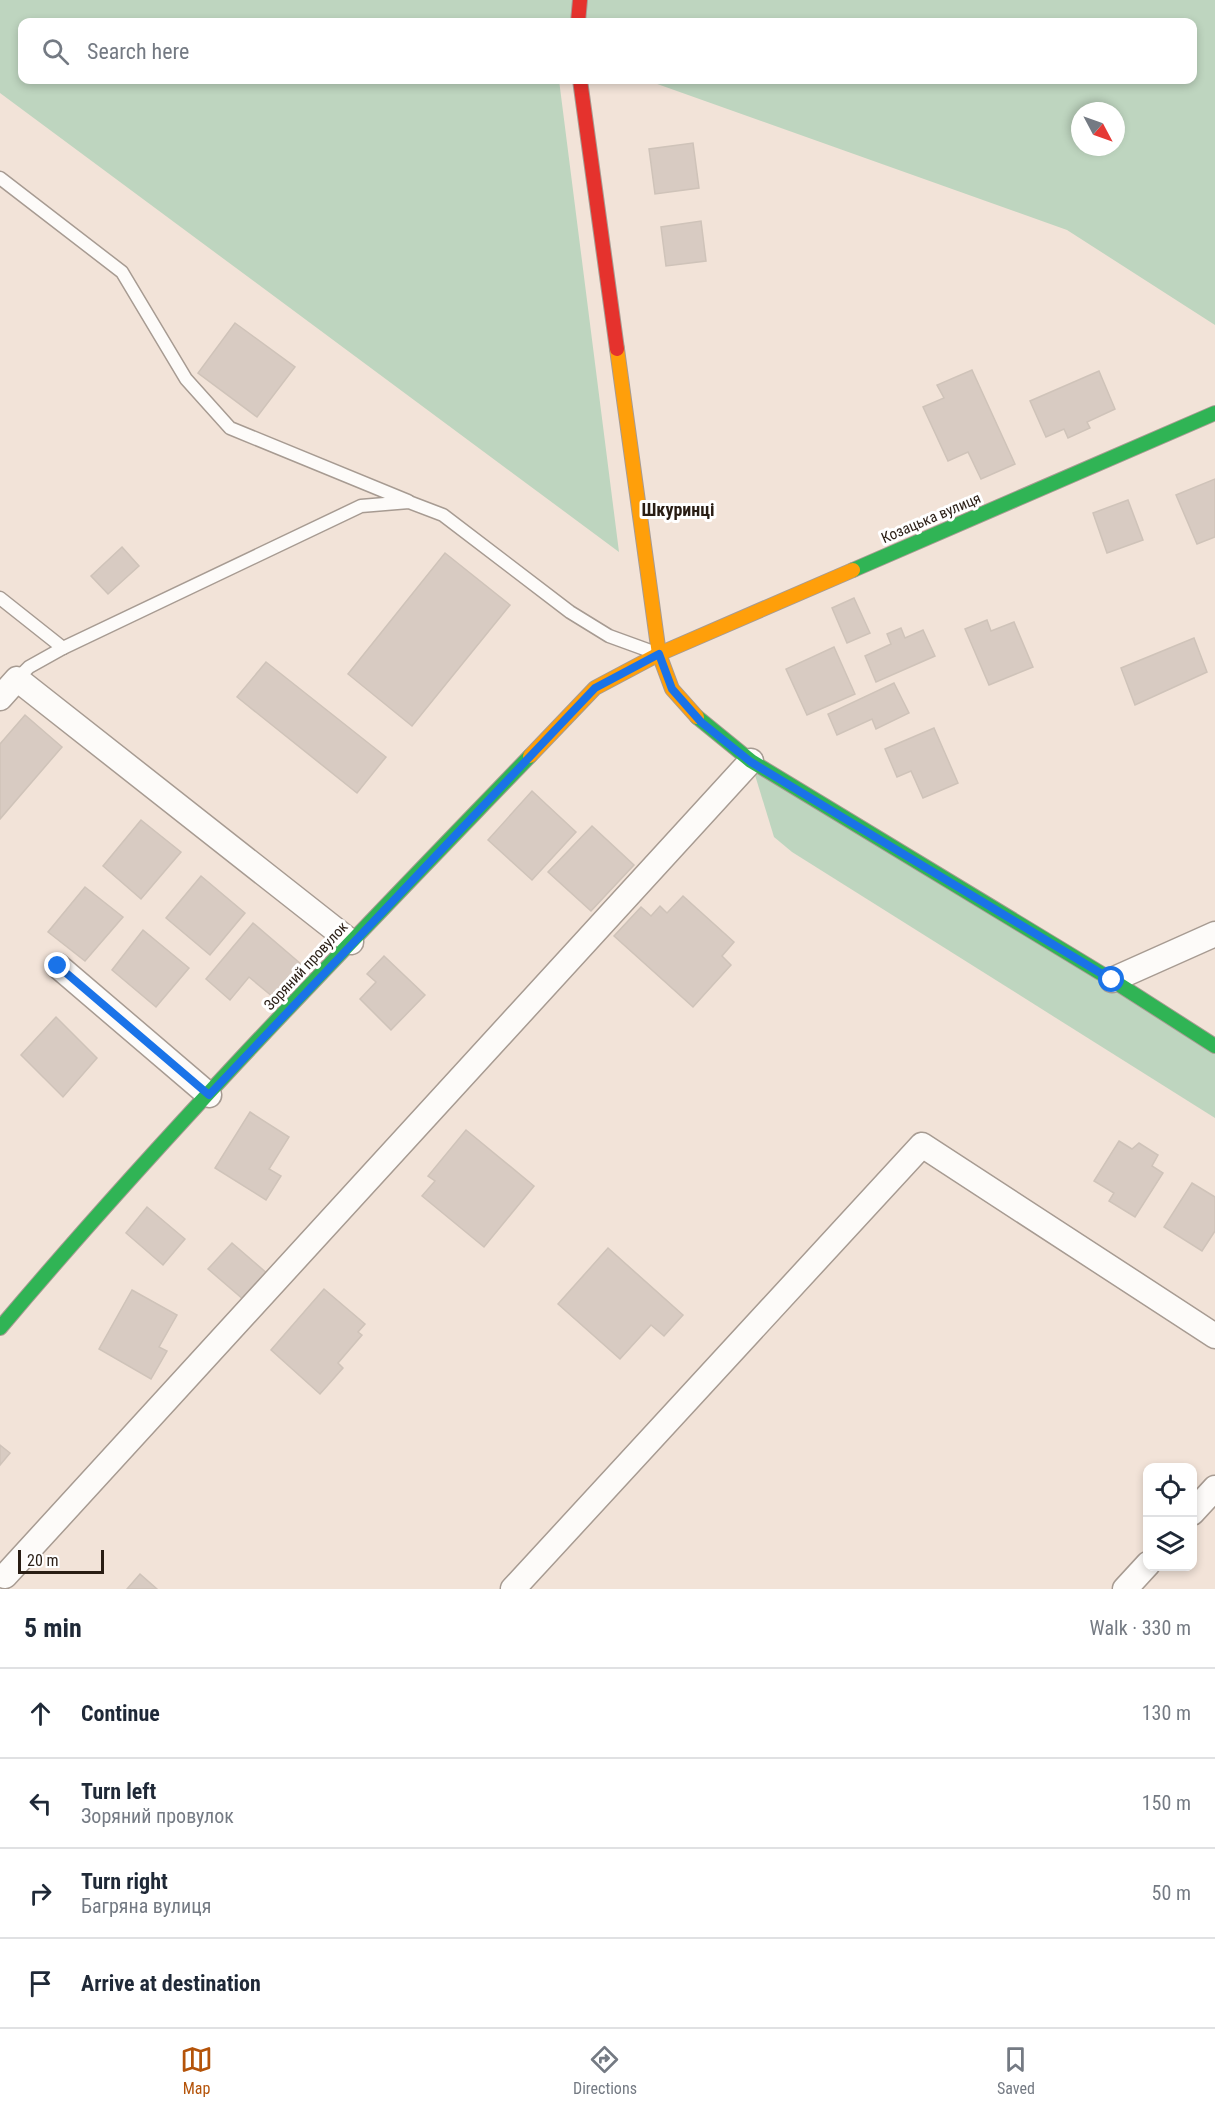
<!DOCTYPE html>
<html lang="en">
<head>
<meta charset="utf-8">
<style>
	:root { --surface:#fff; --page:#f6f6f7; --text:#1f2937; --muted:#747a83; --line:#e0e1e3; --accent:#b45309 }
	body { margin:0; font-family:"Roboto Condensed",sans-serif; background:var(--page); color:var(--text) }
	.controls { position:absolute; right:18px; bottom:18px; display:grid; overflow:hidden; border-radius:12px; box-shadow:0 3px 9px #0003 }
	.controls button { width:54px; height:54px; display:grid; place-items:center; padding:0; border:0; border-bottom:2px solid var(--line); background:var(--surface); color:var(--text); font:30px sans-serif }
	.compass { position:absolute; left:1071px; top:102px; width:54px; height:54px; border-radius:50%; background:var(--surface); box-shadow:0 3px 9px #0003; rotate:131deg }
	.scale { position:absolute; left:18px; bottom:15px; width:86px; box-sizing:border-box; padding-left:6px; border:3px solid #291d14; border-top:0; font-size:16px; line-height:21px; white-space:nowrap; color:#291d14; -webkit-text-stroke:4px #fff; paint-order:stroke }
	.stop { position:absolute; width:18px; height:18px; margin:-14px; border:4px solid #1a73e8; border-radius:50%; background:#fff }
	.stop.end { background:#1a73e8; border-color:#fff; box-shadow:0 2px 6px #0008 }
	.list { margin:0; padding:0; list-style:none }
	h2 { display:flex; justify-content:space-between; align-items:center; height:78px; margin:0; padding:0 24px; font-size:26px }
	h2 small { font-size:20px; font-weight:400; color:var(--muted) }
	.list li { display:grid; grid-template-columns:39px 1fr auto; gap:18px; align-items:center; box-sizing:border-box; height:90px; padding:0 24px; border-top:2px solid var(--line) }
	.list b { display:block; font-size:22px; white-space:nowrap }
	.list p { margin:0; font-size:20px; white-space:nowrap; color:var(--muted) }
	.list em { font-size:20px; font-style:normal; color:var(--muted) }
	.icon { flex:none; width:33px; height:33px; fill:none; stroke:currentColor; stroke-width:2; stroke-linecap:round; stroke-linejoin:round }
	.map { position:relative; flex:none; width:1215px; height:1589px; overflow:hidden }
	.search { position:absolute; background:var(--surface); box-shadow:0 3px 9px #0003; left:18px; right:18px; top:18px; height:66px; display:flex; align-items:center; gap:15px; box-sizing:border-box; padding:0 21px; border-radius:12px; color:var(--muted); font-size:22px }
	.sheet { height:438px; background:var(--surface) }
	nav { display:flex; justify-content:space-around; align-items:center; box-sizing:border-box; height:84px; border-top:2px solid var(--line); background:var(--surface); font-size:16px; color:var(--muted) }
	nav a { display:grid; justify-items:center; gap:3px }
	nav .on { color:var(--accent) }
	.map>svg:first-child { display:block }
</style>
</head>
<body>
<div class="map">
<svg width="1215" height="1589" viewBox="0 0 1215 1589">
	<rect width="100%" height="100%" fill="#f2e3d8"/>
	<g fill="#bed5bf" fill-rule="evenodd">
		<path d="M0 0H1215V325L1067 230 646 80H1192V22H22V80H559L619 552 0 93ZM1080 111H1116V147H1080Z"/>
		<path d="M751 762 1215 1046V1118L792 852 774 837Z"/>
	</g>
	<g fill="#d8cbc2" stroke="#cfc3b9" stroke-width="1.5">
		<path d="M693 143 699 188 655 194 649 149Z"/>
		<path d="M701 221 706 261 666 266 661 227Z"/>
		<path d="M235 323 295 367 257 417 198 373Z"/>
		<path d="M972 370 1015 464 981 479 968 452 948 461 923 407 944 398 937 385Z"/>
		<path d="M1099 371 1115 409 1087 422 1090 428 1068 438 1064 429 1046 437 1030 401Z"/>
		<path d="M1215 479V537L1197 544 1176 495Z"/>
		<path d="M1128 500 1143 540 1107 553 1093 513Z"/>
		<path d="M122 547 139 566 108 594 91 576Z"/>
		<path d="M445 553 510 605 412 726 348 674Z"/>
		<path d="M854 598 870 633 847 643 832 608Z"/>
		<path d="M987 620 991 631 1014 622 1033 667 989 685 965 629Z"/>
		<path d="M901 628 905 638 923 630 935 656 876 682 865 656 891 644 887 634Z"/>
		<path d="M1194 638 1207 672 1135 705 1121 668Z"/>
		<path d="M834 647 855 694 807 715 786 669Z"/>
		<path d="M266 662 386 757 357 793 237 697Z"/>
		<path d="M894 683 909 713 876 729 872 719 837 735 828 714Z"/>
		<path d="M25 715 62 747 0 819V744Z"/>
		<path d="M934 728 958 783 923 798 911 771 897 777 885 749Z"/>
		<path d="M532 791 576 832 532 880 488 840Z"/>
		<path d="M141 820 181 852 141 899 103 866Z"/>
		<path d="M592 826 634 865 591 911 548 872Z"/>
		<path d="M201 876 245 913 210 955 166 918Z"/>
		<path d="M85 887 123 917 85 961 48 932Z"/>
		<path d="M683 896 734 942 722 956 731 965 693 1007 614 936 641 907 651 916 660 906 667 913Z"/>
		<path d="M253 923 301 964 273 997 249 977 230 1000 206 979Z"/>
		<path d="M143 930 189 968 156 1007 112 970Z"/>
		<path d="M384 956 425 995 391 1030 360 999 376 982 367 974Z"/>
		<path d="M56 1017 97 1058 63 1097 21 1055Z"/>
		<path d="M250 1112 289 1137 269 1169 281 1176 266 1200 215 1168Z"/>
		<path d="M466 1130 534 1186 484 1247 422 1196 435 1181 428 1176Z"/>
		<path d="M1119 1141 1132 1149 1139 1143 1158 1155 1152 1166 1163 1173 1135 1217 1109 1201 1114 1193 1094 1181Z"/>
		<path d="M1192 1183 1215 1197V1231L1202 1251 1164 1227Z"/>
		<path d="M147 1207 185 1239 163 1265 126 1233Z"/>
		<path d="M232 1243 269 1275 244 1300 208 1269Z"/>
		<path d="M608 1248 683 1315 664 1336 651 1325 620 1359 558 1304Z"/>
		<path d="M324 1289 365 1324 358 1332 362 1335 338 1363 343 1368 320 1394 271 1350Z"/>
		<path d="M132 1290 177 1315 159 1347 167 1351 151 1379 99 1349Z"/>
		<path d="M0 1445 10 1453 0 1465Z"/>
		<path d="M140 1574 157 1589H127Z"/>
	</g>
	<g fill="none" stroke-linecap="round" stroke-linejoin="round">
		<defs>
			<g id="lane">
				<path d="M0 178 122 272 186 379 230 428 408 501"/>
				<path d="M0 598 63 648"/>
				<path d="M17 679 29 667 63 648 361 506 409 502 443 515 570 612 609 636 653 652"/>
			</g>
			<g id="street">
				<path d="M0 698 17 679 351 942"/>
				<path d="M58 966 209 1095"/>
				<path d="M1112 980 1215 934"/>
				<path d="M1192 1513 1215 1488"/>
				<path d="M5 1576 751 761"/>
				<path d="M513 1589 922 1145 1215 1336"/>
				<path d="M1125 1589 1148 1564"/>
			</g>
			<g id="fast">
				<path d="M853 570 1215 413"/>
				<path d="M697 717 751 761 1112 980 1215 1046"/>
				<path d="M0 1328C167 1130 350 943 530 756"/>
			</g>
			<g id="slow">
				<path d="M617 349 659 654 672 689 697 717"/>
				<path d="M530 756 595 688 659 654 853 570"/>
			</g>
			<g id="jam">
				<path d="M578 22 580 0"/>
				<path d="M580 80 617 349"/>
			</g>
		</defs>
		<use href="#lane" stroke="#a79b92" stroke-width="15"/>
		<use href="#street" stroke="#a79b92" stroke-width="27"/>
		<use href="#fast" stroke="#a79b92" stroke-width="16"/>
		<use href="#slow" stroke="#a79b92" stroke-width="16"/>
		<use href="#jam" stroke="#a79b92" stroke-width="16"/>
		<use href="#lane" stroke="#fdfbf9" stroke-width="12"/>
		<use href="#street" stroke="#fdfbf9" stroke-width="24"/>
		<use href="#fast" stroke="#30b455" stroke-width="14"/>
		<use href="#slow" stroke="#ff9f0a" stroke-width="14"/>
		<use href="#jam" stroke="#e5322d" stroke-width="14"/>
	</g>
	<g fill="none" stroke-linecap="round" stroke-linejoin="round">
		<path stroke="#1a73e8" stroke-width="8" d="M58 966 209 1095 595 688 659 654 672 689 701 722 751 762 1112 980"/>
	</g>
	<g text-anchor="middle" stroke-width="6" stroke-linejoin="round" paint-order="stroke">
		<g font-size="15" fill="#291d14" stroke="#fff">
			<text transform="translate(931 518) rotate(-23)" y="5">Козацька вулиця</text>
			<text transform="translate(306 966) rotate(-47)" y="5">Зоряний провулок</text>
		</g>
		<g font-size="18" font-weight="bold" fill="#291d14" stroke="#fff">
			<text x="678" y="516">Шкуринці</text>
		</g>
	</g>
</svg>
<div class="controls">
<button><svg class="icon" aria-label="locate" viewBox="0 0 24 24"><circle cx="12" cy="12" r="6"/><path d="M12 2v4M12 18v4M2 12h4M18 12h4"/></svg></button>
<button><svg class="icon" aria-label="layers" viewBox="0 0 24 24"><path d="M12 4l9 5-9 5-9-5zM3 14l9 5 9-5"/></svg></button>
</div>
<svg class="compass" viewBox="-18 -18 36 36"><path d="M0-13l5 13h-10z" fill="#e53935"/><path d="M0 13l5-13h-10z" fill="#747a83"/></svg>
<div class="scale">20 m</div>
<div class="stop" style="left:1112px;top:980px"></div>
<div class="stop end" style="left:58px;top:966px"></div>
<div class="search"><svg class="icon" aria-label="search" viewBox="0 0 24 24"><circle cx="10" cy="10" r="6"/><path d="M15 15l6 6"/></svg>Search here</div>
</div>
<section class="sheet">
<h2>5 min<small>Walk · 330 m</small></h2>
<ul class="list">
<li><svg class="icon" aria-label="ahead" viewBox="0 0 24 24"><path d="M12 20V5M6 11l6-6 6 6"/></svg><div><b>Continue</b></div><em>130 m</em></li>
<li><svg class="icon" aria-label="left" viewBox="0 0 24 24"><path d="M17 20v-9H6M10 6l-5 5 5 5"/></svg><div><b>Turn left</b><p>Зоряний провулок</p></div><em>150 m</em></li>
<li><svg class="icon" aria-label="right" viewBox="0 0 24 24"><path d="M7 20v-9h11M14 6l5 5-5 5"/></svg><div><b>Turn right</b><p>Багряна вулиця</p></div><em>50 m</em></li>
<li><svg class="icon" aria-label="arrive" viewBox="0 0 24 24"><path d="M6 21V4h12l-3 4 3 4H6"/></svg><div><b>Arrive at destination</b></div></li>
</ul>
</section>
<nav>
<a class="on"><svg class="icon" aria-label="map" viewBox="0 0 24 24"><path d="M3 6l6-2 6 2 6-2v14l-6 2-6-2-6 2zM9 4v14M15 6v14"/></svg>Map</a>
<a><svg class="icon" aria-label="directions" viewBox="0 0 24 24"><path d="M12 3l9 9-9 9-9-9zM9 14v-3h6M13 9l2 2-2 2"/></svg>Directions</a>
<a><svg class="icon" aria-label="saved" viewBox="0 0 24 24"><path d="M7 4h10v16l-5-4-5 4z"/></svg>Saved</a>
</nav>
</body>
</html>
